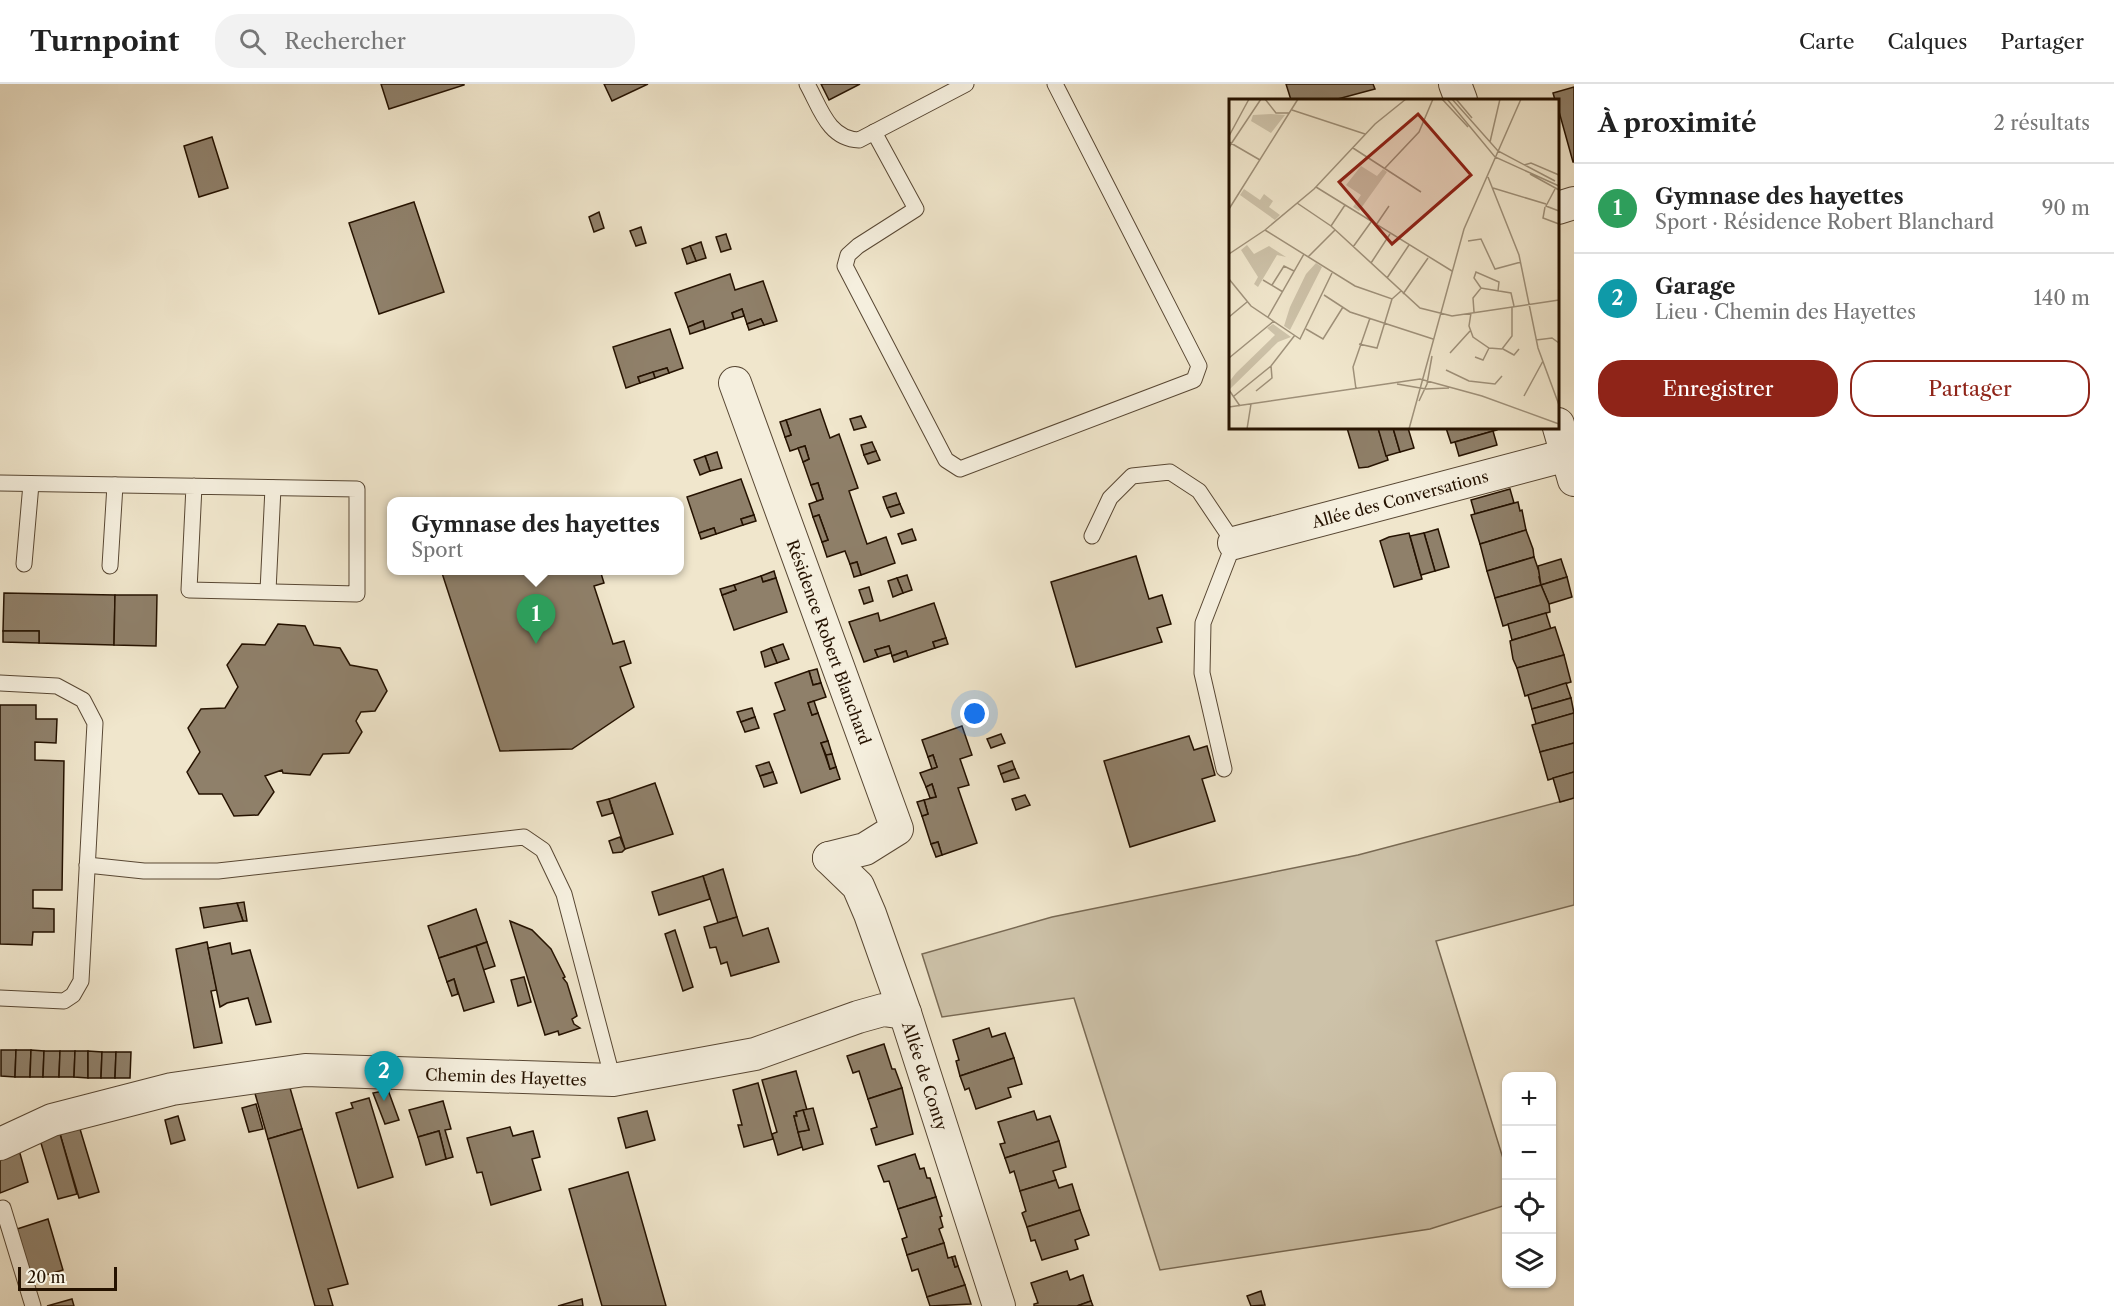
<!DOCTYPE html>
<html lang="fr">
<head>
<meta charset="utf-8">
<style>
	:root { --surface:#fff; --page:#f2f2f2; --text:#222; --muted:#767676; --line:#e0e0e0; --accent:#8f2418 }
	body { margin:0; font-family:"Libre Caslon Text",serif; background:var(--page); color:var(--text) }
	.controls { position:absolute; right:18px; bottom:18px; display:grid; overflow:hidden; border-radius:12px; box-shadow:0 2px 4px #0004 }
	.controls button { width:54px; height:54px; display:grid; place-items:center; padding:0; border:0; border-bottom:2px solid var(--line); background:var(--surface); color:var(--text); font:30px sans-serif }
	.scale { position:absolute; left:18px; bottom:15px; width:99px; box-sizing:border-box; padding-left:6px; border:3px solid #251200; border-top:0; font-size:16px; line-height:21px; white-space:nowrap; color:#251200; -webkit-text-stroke:4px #f5efde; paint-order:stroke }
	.you { position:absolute; left:975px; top:630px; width:21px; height:21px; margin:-15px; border:4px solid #fff; border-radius:50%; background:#1a73e8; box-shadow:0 0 0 9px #1a73e833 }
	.badge { display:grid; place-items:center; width:39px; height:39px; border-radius:50%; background:var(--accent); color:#fff; font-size:20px; font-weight:700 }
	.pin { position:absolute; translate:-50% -50px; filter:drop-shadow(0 2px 3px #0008) }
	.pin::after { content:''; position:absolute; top:32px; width:21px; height:18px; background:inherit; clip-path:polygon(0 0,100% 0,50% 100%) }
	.popup { position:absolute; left:387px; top:413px; width:297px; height:78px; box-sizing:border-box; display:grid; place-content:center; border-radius:12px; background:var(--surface); filter:drop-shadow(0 2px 4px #0005); font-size:20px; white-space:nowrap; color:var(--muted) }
	.popup b { font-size:22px; color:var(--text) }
	.popup::after { content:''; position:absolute; left:50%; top:100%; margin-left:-12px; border:12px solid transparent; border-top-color:var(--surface) }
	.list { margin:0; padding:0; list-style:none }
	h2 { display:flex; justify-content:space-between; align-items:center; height:78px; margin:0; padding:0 24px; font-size:26px }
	h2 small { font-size:20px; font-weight:400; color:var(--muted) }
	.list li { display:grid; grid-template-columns:39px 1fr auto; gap:18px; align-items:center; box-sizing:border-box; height:90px; padding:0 24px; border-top:2px solid var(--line) }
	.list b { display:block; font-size:22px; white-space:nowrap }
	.list p { margin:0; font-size:20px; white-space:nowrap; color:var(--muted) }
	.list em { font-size:20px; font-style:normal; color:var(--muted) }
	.actions { display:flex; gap:12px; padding:18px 24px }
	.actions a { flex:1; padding:14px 0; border:2px solid var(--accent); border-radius:24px; text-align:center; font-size:21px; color:var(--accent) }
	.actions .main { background:var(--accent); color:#fff }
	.icon { flex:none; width:33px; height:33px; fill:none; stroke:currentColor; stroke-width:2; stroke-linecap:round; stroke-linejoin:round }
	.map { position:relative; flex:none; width:1574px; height:1222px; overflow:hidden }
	header { display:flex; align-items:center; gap:36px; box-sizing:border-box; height:84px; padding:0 30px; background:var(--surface); border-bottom:2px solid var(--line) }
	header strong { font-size:28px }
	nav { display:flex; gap:33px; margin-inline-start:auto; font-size:21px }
	.search { width:420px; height:54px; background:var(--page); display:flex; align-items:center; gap:15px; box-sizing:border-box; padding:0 21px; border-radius:24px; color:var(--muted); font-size:22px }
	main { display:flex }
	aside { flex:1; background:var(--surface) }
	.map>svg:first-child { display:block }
</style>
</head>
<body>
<header>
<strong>Turnpoint</strong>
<div class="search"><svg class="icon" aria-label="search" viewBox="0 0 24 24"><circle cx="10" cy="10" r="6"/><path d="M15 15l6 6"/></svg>Rechercher</div>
<nav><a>Carte</a><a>Calques</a><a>Partager</a></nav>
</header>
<main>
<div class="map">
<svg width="1574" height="1222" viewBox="0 0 1574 1222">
	<rect width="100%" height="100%" fill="#f0e6cc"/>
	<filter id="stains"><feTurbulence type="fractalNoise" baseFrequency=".00333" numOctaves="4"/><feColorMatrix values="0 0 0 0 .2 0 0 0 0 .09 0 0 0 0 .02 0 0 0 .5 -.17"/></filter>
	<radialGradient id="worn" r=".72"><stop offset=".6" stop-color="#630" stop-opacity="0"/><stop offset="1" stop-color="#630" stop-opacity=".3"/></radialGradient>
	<path fill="#cdc2a9" stroke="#796a54" stroke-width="1.5" d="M1574 714V821L1436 857 1506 1084V1121L1430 1145 1160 1186 1074 914 942 933 922 870 1052 833 1358 771Z"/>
	<g fill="#8f806a" stroke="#251200" stroke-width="1.5">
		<path d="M381 0H464V1L389 25Z"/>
		<path d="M604 0H648L612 17Z"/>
		<path d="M821 0H860L829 16Z"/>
		<path d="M1286 0H1373L1375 5 1334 16H1291Z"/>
		<path d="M1574 3V78H1573L1558 24V16H1555L1553 9Z"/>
		<path d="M212 53 228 104 199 113 184 62Z"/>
		<path d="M414 118 444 208 379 230 349 139Z"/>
		<path d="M599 128 604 144 594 148 589 133Z"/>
		<path d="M641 143 646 159 636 162 630 147Z"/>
		<path d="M726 150 731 165 721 168 716 153Z"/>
		<path d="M701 158 706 174 696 177 690 162Z"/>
		<path d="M690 162 696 177 687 180 682 165Z"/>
		<path d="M730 190 735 206 763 197 777 237 764 241 761 235 747 240 742 225 732 229 734 235 705 245 703 237 688 243 675 209Z"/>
		<path d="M742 225 744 232 734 235 732 229Z"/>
		<path d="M761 235 764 241 749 246 747 240Z"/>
		<path d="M703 237 705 245 690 250 688 243Z"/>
		<path d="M670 245 683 284 669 289 667 284 638 293 640 299 626 304 613 263Z"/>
		<path d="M667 284 669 289 655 294 653 288Z"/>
		<path d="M653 288 655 294 640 299 638 293Z"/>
		<path d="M820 325 830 354 839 350 858 404 849 407 867 460 886 453 895 479 861 491 857 478 850 480 845 467 827 473 822 458 828 456 819 431 813 433 809 420 823 415 818 399 811 401 803 378 809 375 805 362 790 367 785 353 791 351 786 336Z"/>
		<path d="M861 332 866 343 854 346 850 335Z"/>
		<path d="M786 336 791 351 785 353 780 338Z"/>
		<path d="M1347 344H1378L1388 376 1368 383 1359 384Z"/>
		<path d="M1378 344H1393L1400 368 1386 372Z"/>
		<path d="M1393 344H1408L1414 364 1400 368Z"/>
		<path d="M1446 344H1497V346L1451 359Z"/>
		<path d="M1493 347 1497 361 1459 372 1455 358Z"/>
		<path d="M872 358 876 367 864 371 861 361Z"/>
		<path d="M805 362 809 375 803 378 798 364Z"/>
		<path d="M876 367 880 376 868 380 864 371Z"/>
		<path d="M717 368 722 384 710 387 705 372Z"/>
		<path d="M705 372 710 387 700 391 694 376Z"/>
		<path d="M741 395 754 431 741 435 743 441 716 450 714 444 699 449 687 413Z"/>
		<path d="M818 399 823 415 817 417 811 401Z"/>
		<path d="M1510 405 1514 419 1475 430 1471 416Z"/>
		<path d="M896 409 900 420 887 424 883 413Z"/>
		<path d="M1518 418 1520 427 1522 426 1526 446 1480 460 1471 431Z"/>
		<path d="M900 420 904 429 891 433 887 424Z"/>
		<path d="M754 431 756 437 743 441 741 435Z"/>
		<path d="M819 431 828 456 822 458 813 433Z"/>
		<path d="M714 444 716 450 701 455 699 449Z"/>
		<path d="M912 445 916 456 902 460 898 450Z"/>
		<path d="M1438 445 1449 483 1435 487 1424 449Z"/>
		<path d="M1526 446 1533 465 1534 473 1487 487 1480 460Z"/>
		<path d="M1409 449 1422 495 1394 503 1380 457 1389 453Z"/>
		<path d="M1424 449 1435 487 1421 491 1410 452Z"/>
		<path d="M1136 472 1149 515 1162 511 1171 540 1157 544 1162 558 1076 583 1051 498Z"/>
		<path d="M1534 473 1541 493H1539L1541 501 1495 514 1487 487Z"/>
		<path d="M1561 475 1567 493 1541 501 1538 482Z"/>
		<path d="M857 478 861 491 854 493 850 480Z"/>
		<path d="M441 486H600L604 499 594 502 613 560 624 557 631 579 620 583 634 623 572 665 500 667Z"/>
		<path d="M774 487 776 494 763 498 761 492Z"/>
		<path d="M907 491 912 506 903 509 897 494Z"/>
		<path d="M761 492 763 498 776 494 787 528 734 546 722 511 736 506 734 501Z"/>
		<path d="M1567 493 1572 513 1549 520 1541 501Z"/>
		<path d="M897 494 903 509 893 513 888 497Z"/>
		<path d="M734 501 736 506 722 511 720 505Z"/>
		<path d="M1541 501 1549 520 1550 528 1503 542 1495 514Z"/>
		<path d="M869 503 873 517 864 520 859 506Z"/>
		<path d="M4 509 115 511 114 561 39 559V547H3Z"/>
		<path d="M115 511H157L156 562 114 561Z"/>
		<path d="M934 519 946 554 933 558 935 564 908 573 906 567 892 572 889 562 875 566 878 573 864 578 849 538 878 529 880 537Z"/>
		<path d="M1546 529 1551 545 1512 556 1508 540Z"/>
		<path d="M278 540 305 542 314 561 340 564 350 581 377 586 387 607 375 627 361 628 356 637 362 648 349 669 323 670 310 691 283 689 282 686 265 692 274 708 258 731 234 732 222 710H199L187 688 200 668 188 644 201 625 225 624 238 603 227 581 242 560 265 561Z"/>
		<path d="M1555 543 1564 571 1517 584 1513 575 1510 557Z"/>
		<path d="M3 547H39V559L3 558Z"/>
		<path d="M946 554 948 560 935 564 933 558Z"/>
		<path d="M783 560 789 575 777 579 771 564Z"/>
		<path d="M889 562 891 569 878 573 875 566Z"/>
		<path d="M771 564 777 579 765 583 761 568Z"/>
		<path d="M906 567 908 573 894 578 892 572Z"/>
		<path d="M1564 571 1571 598 1525 612 1517 584Z"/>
		<path d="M817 585 821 599 813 601 809 587Z"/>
		<path d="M809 587 813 601 821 599 826 613 808 619 812 631 818 629 828 657 821 659 830 685 836 683 840 695 801 709 774 630 785 626 775 599Z"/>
		<path d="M1566 599 1571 614 1532 625 1528 611Z"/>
		<path d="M1571 614 1574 629 1536 640 1532 625Z"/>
		<path d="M814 617 818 629 812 631 808 619Z"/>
		<path d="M0 621H36V635H57L56 659 35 658V676L64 677 62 806H33V824L54 825V848H33L32 861 0 860Z"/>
		<path d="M752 624 755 633 741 638 737 628Z"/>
		<path d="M1574 629V659L1540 668 1532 641Z"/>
		<path d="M755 633 759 644 745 648 741 638Z"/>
		<path d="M962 642 972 671 960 675 969 701 958 704 977 759 942 771 938 758 931 760 922 732 928 730 924 716 936 713 932 700 926 703 920 689 937 683 933 671 928 673 922 656Z"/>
		<path d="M1001 650 1005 659 991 664 987 655Z"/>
		<path d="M1189 652 1194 666 1207 662 1215 691 1202 695 1215 737 1130 763 1104 677Z"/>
		<path d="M828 657 832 670 826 671 821 659Z"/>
		<path d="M1574 659V688L1548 696 1540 668Z"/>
		<path d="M832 670 836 683 830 685 826 671Z"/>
		<path d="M933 671 937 683 932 685 928 673Z"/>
		<path d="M1012 677 1015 685 1001 690 998 682Z"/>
		<path d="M769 678 773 688 760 692 756 682Z"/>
		<path d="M1015 685 1019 694 1004 698 1001 690Z"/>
		<path d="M773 688 777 699 764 703 760 692Z"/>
		<path d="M1574 688V714L1560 718 1553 694Z"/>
		<path d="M655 699 673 750 625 765 609 715Z"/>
		<path d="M932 700 936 713 930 714 926 703Z"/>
		<path d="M1025 711 1030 721 1016 726 1012 715Z"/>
		<path d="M609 715 613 729 602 732 597 718Z"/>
		<path d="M924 716 928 730 922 732 917 718Z"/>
		<path d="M620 753 625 765 622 768 613 769 609 757Z"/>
		<path d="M938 758 942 771 936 773 931 760Z"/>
		<path d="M723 785 737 833 718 839 703 792Z"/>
		<path d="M703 792 710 815 659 831 652 808Z"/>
		<path d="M244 818 247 837H243L237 819Z"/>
		<path d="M237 819 243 837 204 844 200 824Z"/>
		<path d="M476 825 487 858 439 874 428 842Z"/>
		<path d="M737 833 743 852 768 844 779 878 731 892 727 878 721 880 716 863 710 864 704 843Z"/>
		<path d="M510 837 532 846 551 865 565 893 563 894 567 899 577 932 572 935 574 940 580 944 559 951 558 947 545 951Z"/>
		<path d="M675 846 693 903 683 907 665 850Z"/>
		<path d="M207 858 217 906 211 907 222 959 194 964 176 865Z"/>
		<path d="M487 858 495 882 483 886 476 862Z"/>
		<path d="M230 859 232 870 250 866 271 938 256 941 248 914 227 919 220 923 208 864Z"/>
		<path d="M476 862 494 918 464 927 454 895 447 898 439 874Z"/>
		<path d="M524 893 531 918 518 922 511 896Z"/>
		<path d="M454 895 458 910 452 912 447 898Z"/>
		<path d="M989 944 992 953 1005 949 1014 974 960 992 956 977 959 976 953 956Z"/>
		<path d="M884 960 892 985H895L902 1004 868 1015 859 987 853 989 847 972Z"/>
		<path d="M1 966H16L15 993 1 992Z"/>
		<path d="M16 966H31L30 993H15Z"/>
		<path d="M31 966 44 967 43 993H30Z"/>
		<path d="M44 967H60L59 993H43Z"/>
		<path d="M60 967H75L74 993H59Z"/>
		<path d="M75 967H88V994L74 993Z"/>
		<path d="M88 967 102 968 101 994H88Z"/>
		<path d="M102 968H116L115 994H101Z"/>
		<path d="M116 968H131L130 994H115Z"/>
		<path d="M1014 974 1022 1000 1008 1004 1011 1013 976 1025 969 1004 965 1006 960 992Z"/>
		<path d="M796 987 807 1026 796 1028 797 1032H794L802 1063 778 1071 772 1050 777 1048 762 996Z"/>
		<path d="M288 997 302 1045 268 1055 254 1006Z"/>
		<path d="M758 999 773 1055 744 1063 738 1041H742L733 1006Z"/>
		<path d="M902 1004 913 1050 876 1061 871 1045 877 1043 868 1015Z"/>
		<path d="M388 1006 399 1036 385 1040 373 1009Z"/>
		<path d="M369 1014 393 1093 358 1104 336 1029 353 1024 351 1019Z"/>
		<path d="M443 1017 451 1045 445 1046 453 1073 446 1075 439 1047 418 1053 409 1026Z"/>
		<path d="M256 1020 263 1045 249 1048 242 1024Z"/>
		<path d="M813 1024 823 1060 803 1066 798 1048 809 1046 803 1026Z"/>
		<path d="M803 1026 809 1046 798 1048 794 1032H797L796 1028Z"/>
		<path d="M647 1027 655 1056 626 1064 618 1034Z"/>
		<path d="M1034 1027 1037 1036 1050 1032 1059 1057 1005 1074 1000 1060 1005 1059 998 1038Z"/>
		<path d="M178 1032 185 1056 171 1060 165 1036Z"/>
		<path d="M510 1043 513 1052 533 1047 540 1073 532 1075 541 1106 491 1121 482 1088 477 1089 467 1054Z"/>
		<path d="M80 1045 99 1108 79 1114 60 1050Z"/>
		<path d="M302 1045 348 1200 328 1205 333 1222H315L268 1055Z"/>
		<path d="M439 1047 446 1075 426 1081 418 1053Z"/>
		<path d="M60 1050 77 1110 58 1115 40 1056Z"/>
		<path d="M1059 1057 1066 1083 1053 1087 1056 1096 1020 1107 1014 1087 1010 1089 1005 1074Z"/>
		<path d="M19 1066 28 1098 0 1109V1073Z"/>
		<path d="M915 1070 920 1085 924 1084 927 1094H930L936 1113 898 1125 889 1097 884 1098 878 1082Z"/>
		<path d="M628 1088 666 1222H602L569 1105Z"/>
		<path d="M1056 1096 1059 1104 1072 1100 1080 1126 1027 1143 1022 1129 1026 1127 1020 1107Z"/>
		<path d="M936 1113 942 1132 940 1133 943 1143 939 1145 944 1159 907 1171 902 1155 907 1153 898 1125Z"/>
		<path d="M1080 1126 1089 1151 1075 1156 1078 1165 1042 1176 1035 1156 1031 1157 1027 1143Z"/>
		<path d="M48 1135 63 1186 32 1195 17 1145Z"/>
		<path d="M944 1159 948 1174 952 1173 955 1183 958 1182 965 1201 927 1213 918 1185 912 1187 907 1171Z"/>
		<path d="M955 1172 958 1182 955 1183 952 1173Z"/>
		<path d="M1067 1187 1070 1196 1083 1191 1091 1217 1077 1222H1034V1220L1038 1219 1031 1199Z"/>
		<path d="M965 1201 971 1220 930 1222 927 1213Z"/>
		<path d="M1261 1207 1265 1221 1251 1222 1247 1212Z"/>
		<path d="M72 1215 74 1222H47Z"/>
		<path d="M582 1215 583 1222H558Z"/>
		<path d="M1091 1217 1093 1222H1077Z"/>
	</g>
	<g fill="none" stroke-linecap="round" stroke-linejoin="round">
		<defs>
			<g id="service">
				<path d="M807 0C820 23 828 55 859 56L966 0"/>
				<path d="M874 48 916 125 858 162 848 171 845 182 946 376 960 385 1194 296 1199 282 1055 0"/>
				<path d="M0 399 357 405V510L189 506 194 402"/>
				<path d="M1092 452 1110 414 1132 392 1170 388 1199 407 1234 459 1203 539 1202 589 1224 685"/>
				<path d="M24 480 31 400"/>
				<path d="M110 482 115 401"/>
				<path d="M268 507 273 404"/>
				<path d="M0 599 57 602 83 616 95 639 81 897 73 911 64 917 0 914"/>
				<path d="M87 781 144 787H218L524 753 543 766 564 810 613 996"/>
				<path d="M3 1124 33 1222"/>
			</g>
			<g id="minor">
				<path d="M1455 0 1461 16"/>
				<path d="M1558 124 1574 119"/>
				<path d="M735 299 897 745 865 765 829 774"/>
				<path d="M1558 340 1574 396"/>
				<path d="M1234 459 1567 371"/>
				<path d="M829 774 858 802 870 830 905 929 999 1222"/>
				<path d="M0 1060 52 1036 172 1005 305 986 613 996 755 970 858 933 883 926 905 929"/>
			</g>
		</defs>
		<use href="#service" stroke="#584733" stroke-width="17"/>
		<use href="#minor" stroke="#584733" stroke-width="34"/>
		<use href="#service" stroke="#f5efde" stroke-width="15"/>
		<use href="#minor" stroke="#f5efde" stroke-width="32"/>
	</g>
	<g text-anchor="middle" stroke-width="6" stroke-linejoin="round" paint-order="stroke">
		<g font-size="16" fill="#251200" stroke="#f5efde">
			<text transform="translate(1400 415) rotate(-15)" y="6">Allée des Conversations</text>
			<text transform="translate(829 558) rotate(70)" y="6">Résidence Robert Blanchard</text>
			<text transform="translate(925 992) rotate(72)" y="6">Allée de Conty</text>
			<text transform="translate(506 993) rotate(2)" y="6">Chemin des Hayettes</text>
		</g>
	</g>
	<g transform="translate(1229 15)">
		<rect width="330" height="330" fill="#f0e6cc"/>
		<path d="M24 16 42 15 56 16 42 34 22 22ZM132 67 148 77 154 70 158 73 130 112 124 108 132 96 117 86ZM15 90 31 101 35 95 44 102 40 108 51 116 46 121 11 96ZM18 146 25 155 40 147 57 158 48 156 29 188 25 185 29 178 12 151ZM87 164 93 168 61 231 55 227 61 208 77 175ZM44 225 62 238 49 243 1 290 0 283 7 274 46 236 38 229Z" fill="#cdc2a9"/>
		<path fill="none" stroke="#9f917a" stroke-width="1.5" d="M36 0 47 14H60M213 0 239 28M218 0 266 58 330 87M223 0 269 52 326 82M227 0 243 19M63 11 136 35M0 37 20 0M0 43 31 61M261 43 271 0M0 48 32 0M124 49 192 93M295 66 302 64 330 76M156 69 190 33 204 0M301 75 330 91M259 78 290 156 309 249 330 306M87 88 223 172M264 89 317 105M326 90 317 107 330 112M68 104 102 127 191 209 223 217 330 201M316 108 314 119 330 125M0 110 69 0M147 126 160 107M102 127 116 106M36 131 126 187 163 200 172 192M239 142 252 140 266 170 292 163M124 148 142 123M0 155 36 131 85 90 146 25 177 0M79 158 106 131M142 164 161 135M158 179 180 146M0 180 22 207 71 240 103 174M34 181 54 193M43 186 55 167 65 172M252 189 245 179 247 173 270 183 269 192M174 195 199 159M95 196 121 213 204 240M245 213 244 199 252 189 282 194 285 207M242 214 240 227 244 238 260 249 273 250 283 237V208M0 218 18 203M39 218 75 155M77 230 94 240 114 208M307 241 323 239 330 244M130 245 148 249 163 200M274 250 285 256 290 250M221 254 241 232M246 258 254 261 260 249M0 259 45 222M217 271 240 282 266 285 273 277M168 285 197 290 220 289M127 290 124 268 141 219M0 291 11 307M27 292 43 279 42 267M5 297 42 267 66 236M295 297 314 262M190 302 198 285 203 257M0 308 191 280 253 297 330 325M18 330 22 305M180 330 235 130 292 0"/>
		<path fill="#8f2418" fill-opacity="0.15" stroke="#8f2418" stroke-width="3" d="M189 15 242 76 163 145 110 83Z"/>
		<rect width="330" height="330" fill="none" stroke="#251200" stroke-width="3"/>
	</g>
	<rect width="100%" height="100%" filter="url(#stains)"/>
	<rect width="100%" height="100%" fill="url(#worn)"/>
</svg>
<div class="controls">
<button>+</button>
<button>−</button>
<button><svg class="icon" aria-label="locate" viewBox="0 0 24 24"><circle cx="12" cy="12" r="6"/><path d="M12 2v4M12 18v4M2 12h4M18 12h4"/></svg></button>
<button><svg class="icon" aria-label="layers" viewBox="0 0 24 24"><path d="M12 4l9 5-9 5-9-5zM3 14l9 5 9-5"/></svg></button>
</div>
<div class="scale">20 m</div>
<div class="you"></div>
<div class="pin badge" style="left:536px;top:560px;background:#2e9e5b">1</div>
<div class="popup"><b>Gymnase des hayettes</b>Sport</div>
<div class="pin badge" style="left:384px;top:1017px;background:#0f9aa8">2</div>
</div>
<aside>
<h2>À proximité<small>2 résultats</small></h2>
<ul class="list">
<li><span class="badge" style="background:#2e9e5b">1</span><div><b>Gymnase des hayettes</b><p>Sport · Résidence Robert Blanchard</p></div><em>90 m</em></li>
<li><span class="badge" style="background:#0f9aa8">2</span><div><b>Garage</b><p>Lieu · Chemin des Hayettes</p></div><em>140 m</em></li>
</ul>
<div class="actions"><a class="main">Enregistrer</a><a>Partager</a></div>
</aside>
</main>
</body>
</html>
